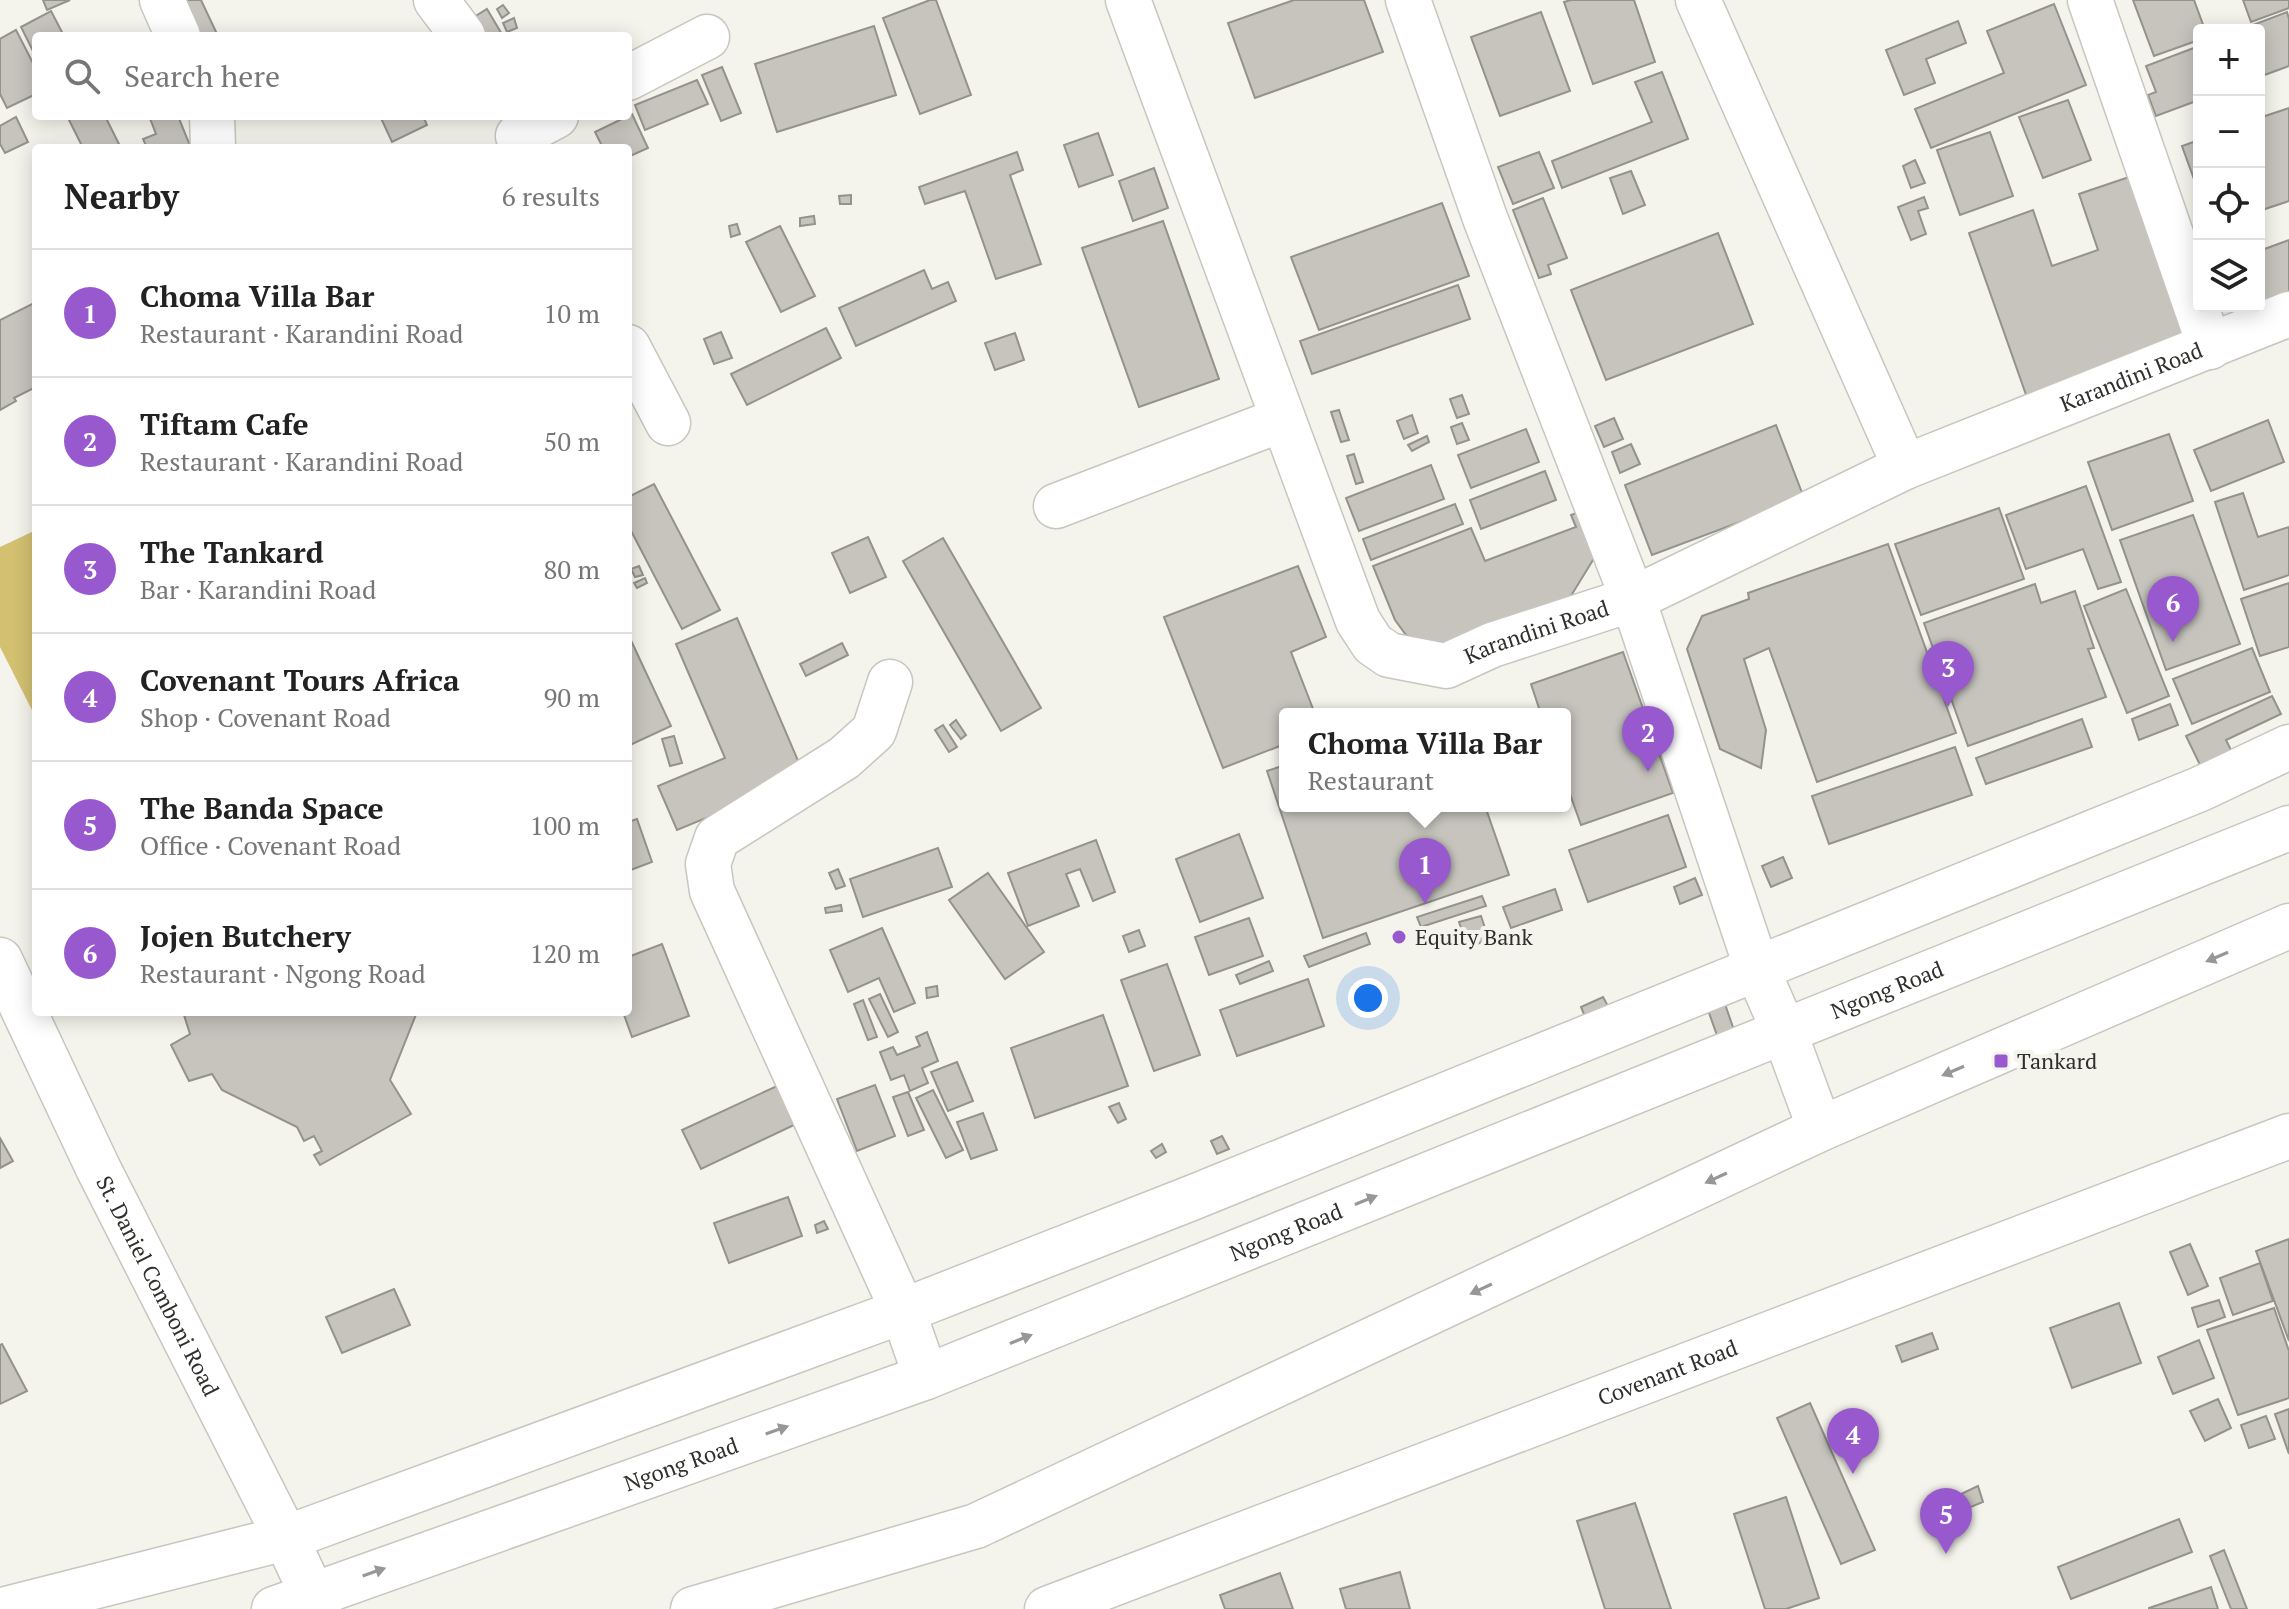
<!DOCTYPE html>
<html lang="en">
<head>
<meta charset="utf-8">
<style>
	:root { --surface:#fff; --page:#f6f6f6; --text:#222; --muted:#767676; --line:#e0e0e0; --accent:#9959ce }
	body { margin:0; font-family:"PT Serif",serif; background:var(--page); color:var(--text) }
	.controls { position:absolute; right:24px; top:24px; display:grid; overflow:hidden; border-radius:8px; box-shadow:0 4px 20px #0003 }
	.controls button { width:72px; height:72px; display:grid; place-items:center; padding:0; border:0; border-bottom:2px solid var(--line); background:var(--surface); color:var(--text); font:40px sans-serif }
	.you { position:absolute; left:1368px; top:998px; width:28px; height:28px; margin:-20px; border:6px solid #fff; border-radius:50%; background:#1a73e8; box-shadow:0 0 0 12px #1a73e833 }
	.badge { display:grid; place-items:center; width:52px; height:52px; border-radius:50%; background:var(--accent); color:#fff; font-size:26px; font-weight:700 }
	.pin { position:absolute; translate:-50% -66px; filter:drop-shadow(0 2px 4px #0008) }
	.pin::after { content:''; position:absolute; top:42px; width:28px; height:24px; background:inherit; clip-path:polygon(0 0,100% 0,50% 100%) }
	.popup { position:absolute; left:1279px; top:708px; width:292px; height:104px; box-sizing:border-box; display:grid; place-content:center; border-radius:8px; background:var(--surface); filter:drop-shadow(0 2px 6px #0005); font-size:26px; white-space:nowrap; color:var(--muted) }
	.popup b { font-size:30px; color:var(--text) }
	.popup::after { content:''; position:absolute; left:50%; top:100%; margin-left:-16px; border:16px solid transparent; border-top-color:var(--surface) }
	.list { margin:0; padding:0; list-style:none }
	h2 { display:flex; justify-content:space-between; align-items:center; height:104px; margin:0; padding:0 32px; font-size:34px }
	h2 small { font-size:26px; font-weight:400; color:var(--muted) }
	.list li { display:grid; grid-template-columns:52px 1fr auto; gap:24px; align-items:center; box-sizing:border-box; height:128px; padding:0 32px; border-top:2px solid var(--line) }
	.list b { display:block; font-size:30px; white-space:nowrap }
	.list p { margin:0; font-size:26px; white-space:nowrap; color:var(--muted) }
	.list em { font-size:26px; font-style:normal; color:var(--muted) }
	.icon { flex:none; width:44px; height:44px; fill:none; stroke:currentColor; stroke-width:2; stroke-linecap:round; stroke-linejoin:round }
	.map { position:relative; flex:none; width:2289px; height:1609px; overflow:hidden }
	.search { position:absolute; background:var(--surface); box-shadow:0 4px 20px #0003; left:32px; top:32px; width:600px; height:88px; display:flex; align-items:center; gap:20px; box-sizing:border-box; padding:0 28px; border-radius:8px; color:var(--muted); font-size:30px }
	.panel { position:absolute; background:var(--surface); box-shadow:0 4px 20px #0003; left:32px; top:144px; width:600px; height:872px; border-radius:8px }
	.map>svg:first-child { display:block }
</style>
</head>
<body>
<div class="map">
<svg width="2289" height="1609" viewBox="0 0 2289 1609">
	<rect width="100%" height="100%" fill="#f5f4ec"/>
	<path fill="#d3c171" d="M36 530V718L0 647V547Z"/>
	<g fill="#c6c4bd" stroke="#93928b" stroke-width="2">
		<path d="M43 0H70L47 10Z"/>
		<path d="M172 0H201L218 36H189Z"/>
		<path d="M930 0H936L971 95 920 114 883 18Z"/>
		<path d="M1294 0H1364L1383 52 1255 98 1228 23Z"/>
		<path d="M1571 0H1634L1655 62 1593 84 1564 2Z"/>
		<path d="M2133 0H2194L2205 30H2199V40L2154 56Z"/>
		<path d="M2243 0H2289V8L2251 22Z"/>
		<path d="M2054 4 2086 85 1931 148 1915 109 2004 73 1987 31Z"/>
		<path d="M503 5 509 13 502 18 497 9Z"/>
		<path d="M487 9 503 36H486L474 17Z"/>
		<path d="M51 11 64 36H36V57L21 27Z"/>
		<path d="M1541 12 1570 91 1500 116 1471 37Z"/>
		<path d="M2287 12 2289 19V66L2259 77V30H2240Z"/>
		<path d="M514 18 517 28 507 32 503 23Z"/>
		<path d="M1958 21 1966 43 1926 59 1935 83 1904 95 1886 50Z"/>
		<path d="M874 26 896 95 777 132 755 64Z"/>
		<path d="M16 30 36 69V94L7 108 0 94V39Z"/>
		<path d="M2199 46V100L2156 116 2148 95 2156 92 2146 66Z"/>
		<path d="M722 67 741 113 721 121 702 75Z"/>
		<path d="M1662 72 1688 139 1562 188 1552 161 1652 122 1635 82Z"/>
		<path d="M697 80 708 104 645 130 635 105Z"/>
		<path d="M2068 100 2091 160 2043 178 2019 117Z"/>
		<path d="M2289 108V201L2259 211V118Z"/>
		<path d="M632 114 648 148 628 157V148H603L595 132Z"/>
		<path d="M67 116H105L121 148H83Z"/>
		<path d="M149 116H178L191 148H147L143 139 156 134Z"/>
		<path d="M380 116H423L427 125 392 142Z"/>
		<path d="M16 117 28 142 5 153 0 144V126Z"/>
		<path d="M1990 132 2013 196 1960 215 1937 150Z"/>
		<path d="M1098 133 1113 175 1079 187 1064 145Z"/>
		<path d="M2199 140V193L2182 146Z"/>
		<path d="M1017 152 1023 170 1010 175 1041 264 996 279 965 191 925 204 919 187Z"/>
		<path d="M1539 152 1554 188 1513 204 1498 167Z"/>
		<path d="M1915 160 1925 183 1911 188 1903 166Z"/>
		<path d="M1154 168 1168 208 1133 221 1119 181Z"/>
		<path d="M1631 171 1645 205 1623 214 1610 178Z"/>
		<path d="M2129 177 2190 349 2030 406 1969 233 2033 210 2052 266 2098 250 2079 194Z"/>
		<path d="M851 195V204H840L839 196Z"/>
		<path d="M1924 197 1928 208 1918 211 1926 234 1911 240 1898 207Z"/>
		<path d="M1543 198 1567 258 1548 265 1551 274 1539 278 1513 210Z"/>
		<path d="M1442 203 1469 276 1319 330 1291 257Z"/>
		<path d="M814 216 815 224 800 226V218Z"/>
		<path d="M1163 221 1219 379 1139 407 1082 248Z"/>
		<path d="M737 224 740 234 731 237 729 226Z"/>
		<path d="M780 226 815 296 781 312 746 242Z"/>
		<path d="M1718 233 1753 324 1606 380 1571 290Z"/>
		<path d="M2289 240V303L2247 319 2243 306H2259V251Z"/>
		<path d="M924 270 932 289 948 282 956 301 856 346 839 308Z"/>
		<path d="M1458 285 1470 319 1312 374 1300 341Z"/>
		<path d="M36 302V387L14 398 16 401 0 410V320Z"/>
		<path d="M826 328 841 358 747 405 731 374Z"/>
		<path d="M721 332 732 358 714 364 704 339Z"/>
		<path d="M1015 333 1024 360 995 370 985 343Z"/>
		<path d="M1462 395 1469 414 1457 418 1450 399Z"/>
		<path d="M1339 410 1349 440 1341 442 1331 412Z"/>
		<path d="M1412 415 1418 433 1404 439 1397 421Z"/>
		<path d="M1614 418 1623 439 1604 447 1595 426Z"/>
		<path d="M2268 420 2284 462 2211 491 2194 450Z"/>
		<path d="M1462 423 1469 440 1457 444 1451 427Z"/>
		<path d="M1776 425 1804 498 1652 555 1625 485Z"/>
		<path d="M1526 429 1539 462 1471 488 1458 455Z"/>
		<path d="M2169 434 2193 501 2112 530 2088 462Z"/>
		<path d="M1427 436 1429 442 1412 451 1408 445Z"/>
		<path d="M1631 444 1640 464 1620 473 1612 452Z"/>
		<path d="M1354 454 1363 482 1356 484 1347 456Z"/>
		<path d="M1431 465 1444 499 1359 531 1346 498Z"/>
		<path d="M1545 471 1556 500 1481 529 1470 500Z"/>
		<path d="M654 484 720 610 682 629 628 525V497Z"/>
		<path d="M2086 486 2121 582 2098 589 2083 549 2026 569 2006 515Z"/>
		<path d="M2243 493 2258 537 2289 527V575L2244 590 2215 502Z"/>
		<path d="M1455 504 1463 524 1371 560 1363 539Z"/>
		<path d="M1999 508 2024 579 1921 615 1895 544Z"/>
		<path d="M1586 509 1601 547 1566 604 1446 643 1423 642 1406 635 1395 620 1373 566 1471 528 1485 561 1576 527 1571 515Z"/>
		<path d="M2193 515 2240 644 2166 670 2120 540Z"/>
		<path d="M868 537 886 577 850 593 832 553Z"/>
		<path d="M943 538 1041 708 1001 731 903 561Z"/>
		<path d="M1888 544 1956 733 1817 782 1769 648 1744 659 1766 730 1761 768 1720 749 1687 649 1702 616 1749 599 1748 593Z"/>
		<path d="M639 566 643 575 635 577 631 569Z"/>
		<path d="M1298 566 1326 637 1291 652 1315 714H1285V744L1223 768 1164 617Z"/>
		<path d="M645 578 647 583 637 588 634 583Z"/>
		<path d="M2289 583V647L2260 656 2241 599Z"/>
		<path d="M2035 584 2041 603 2075 591 2094 648 2088 649 2106 697 1968 746 1924 623Z"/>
		<path d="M2126 589 2169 696 2127 713 2084 606Z"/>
		<path d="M737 618 805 777 677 830 658 786 725 758 676 644Z"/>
		<path d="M628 634 671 726 628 746Z"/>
		<path d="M842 643 848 655 806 676 800 664Z"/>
		<path d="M2252 648 2270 692 2192 724 2173 679Z"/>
		<path d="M1623 652 1673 793 1581 825 1565 780V714H1541L1531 684Z"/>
		<path d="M2272 696 2281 714 2226 740 2233 754 2202 769 2186 736Z"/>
		<path d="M2170 704 2178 725 2139 740 2132 719Z"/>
		<path d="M2082 719 2092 747 1986 784 1976 758Z"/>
		<path d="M956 720 966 735 961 739 950 725Z"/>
		<path d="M943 725 957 747 949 752 935 730Z"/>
		<path d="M674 736 682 763 670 766 662 739Z"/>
		<path d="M1955 747 1972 795 1829 844 1812 796Z"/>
		<path d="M1285 765V806H1485L1509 875 1323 938 1267 771Z"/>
		<path d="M1668 815 1686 867 1588 902 1569 850Z"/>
		<path d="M637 819 652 862 628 871V822Z"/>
		<path d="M1239 834 1263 898 1200 922 1176 859Z"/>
		<path d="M1096 840 1115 892 1093 901 1080 869 1066 874 1079 906 1028 926 1008 873Z"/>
		<path d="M938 848 952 887 863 917 850 879Z"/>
		<path d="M1783 857 1792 878 1771 887 1762 866Z"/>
		<path d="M838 869 845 886 836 889 829 873Z"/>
		<path d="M988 873 1044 952 1005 979 949 900Z"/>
		<path d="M1695 878 1702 895 1680 904 1674 887Z"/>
		<path d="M1555 889 1562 910 1511 928 1503 907Z"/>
		<path d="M1482 896 1486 906 1421 927 1417 917Z"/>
		<path d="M841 905 842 911 826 913 825 908Z"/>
		<path d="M1481 916 1489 940 1467 947 1459 922Z"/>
		<path d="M1249 918 1263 956 1209 975 1195 937Z"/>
		<path d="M882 928 915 1003 894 1012 879 978 848 992 830 950Z"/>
		<path d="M1139 930 1145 946 1129 952 1123 936Z"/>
		<path d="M1366 933 1370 944 1309 967 1304 956Z"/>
		<path d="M662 944 689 1016 632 1037 623 1012H628V957Z"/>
		<path d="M1269 961 1273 971 1240 984 1236 975Z"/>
		<path d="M1167 964 1200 1055 1154 1071 1121 980Z"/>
		<path d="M1308 979 1324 1026 1237 1056 1220 1010Z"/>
		<path d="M937 986 938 996 927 998 926 988Z"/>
		<path d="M880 994 898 1032 888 1037 869 999Z"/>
		<path d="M1603 997 1609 1008 1586 1019 1581 1007Z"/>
		<path d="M863 1000 877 1037 868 1040 854 1004Z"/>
		<path d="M1725 1004 1736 1036 1719 1041 1708 1010Z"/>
		<path d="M183 1012H417L390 1080 411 1114 320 1165 314 1155 322 1151 314 1136 304 1141 297 1127 222 1090 212 1074 189 1081 171 1045 190 1034Z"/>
		<path d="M1103 1015 1128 1086 1035 1118 1011 1048Z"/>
		<path d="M927 1032 938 1061 922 1068 928 1083 910 1091 904 1075 891 1080 880 1052 893 1047 897 1055 920 1046 916 1037Z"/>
		<path d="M957 1062 973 1101 948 1111 931 1072Z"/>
		<path d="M875 1085 895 1136 857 1151 837 1099Z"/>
		<path d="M777 1086 794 1125 701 1169 682 1130Z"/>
		<path d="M933 1090 963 1150 946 1158 916 1098Z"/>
		<path d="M908 1092 924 1130 908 1136 893 1097Z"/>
		<path d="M1119 1103 1126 1119 1118 1123 1109 1107Z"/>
		<path d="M983 1113 997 1150 971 1159 957 1122Z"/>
		<path d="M1222 1136 1229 1149 1217 1154 1211 1141Z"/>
		<path d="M0 1138 13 1161 0 1168Z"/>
		<path d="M1162 1144 1166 1152 1156 1158 1151 1151Z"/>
		<path d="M788 1197 802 1236 729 1263 714 1223Z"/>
		<path d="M824 1221 828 1229 817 1233 815 1225Z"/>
		<path d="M2289 1239V1341L2256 1251Z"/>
		<path d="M2190 1244 2208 1286 2188 1295 2170 1252Z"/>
		<path d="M2260 1263 2273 1301 2233 1315 2220 1278Z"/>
		<path d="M394 1289 410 1325 342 1353 326 1317Z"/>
		<path d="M2219 1300 2225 1317 2198 1327 2192 1308Z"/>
		<path d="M2119 1303 2141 1363 2072 1388 2050 1328Z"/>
		<path d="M2274 1308 2289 1351V1398L2238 1415 2207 1330Z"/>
		<path d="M1932 1333 1938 1349 1902 1362 1896 1346Z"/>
		<path d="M2199 1340 2214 1378 2173 1394 2158 1357Z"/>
		<path d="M2 1344 27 1391 0 1404V1345Z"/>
		<path d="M2218 1399 2231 1428 2205 1441 2190 1411Z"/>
		<path d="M1810 1403 1875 1550 1841 1564 1777 1418Z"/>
		<path d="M2289 1409V1454L2275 1414Z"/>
		<path d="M2266 1416 2275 1439 2249 1448 2241 1425Z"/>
		<path d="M1978 1486 1983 1502 1966 1509 1961 1494Z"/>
		<path d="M1786 1497 1819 1598 1786 1609H1765L1734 1514Z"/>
		<path d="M1635 1503 1671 1609H1605L1577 1521Z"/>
		<path d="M2179 1519 2192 1552 2071 1599 2058 1567Z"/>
		<path d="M2224 1550 2247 1609H2231L2210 1556Z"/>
		<path d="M1400 1572 1410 1609H1346L1340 1589Z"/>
		<path d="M1280 1573 1293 1609H1225L1220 1595Z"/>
		<path d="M2211 1587 2218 1609H2149V1608Z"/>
	</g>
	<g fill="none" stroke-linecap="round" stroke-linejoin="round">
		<defs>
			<g id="minor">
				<path d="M162 0 178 36"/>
				<path d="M436 0 463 36"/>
				<path id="s1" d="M1128 0 1358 621 1373 644 1389 655 1446 666 1492 645 1633 599 1905 467 2289 314"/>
				<path d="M1408 0 1485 218 1633 599 1757 969 1784 1031 1820 1129"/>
				<path d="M1698 0 1905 467"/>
				<path d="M2090 0 2210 347"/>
				<path d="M628 78 707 37"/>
				<path d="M212 116 213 148"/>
				<path d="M518 136 556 116"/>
				<path d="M628 347 668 423"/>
				<path d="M1056 506 1283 419"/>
				<path d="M890 682 874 731 844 758 717 838 708 864 712 891 903 1311 926 1377"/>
				<path id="s2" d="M0 960 98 1168 286 1538 319 1609"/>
				<path d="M6 1609 286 1538 903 1311 1189 1199 2200 789 2289 747"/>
				<path id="s3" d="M1047 1609 2289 1136"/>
			</g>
			<g id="major">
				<path id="s4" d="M274 1609 926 1377 2289 828"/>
				<path d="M693 1609 976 1526 1820 1129 2289 926"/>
			</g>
		</defs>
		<use href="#minor" stroke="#c8c6bf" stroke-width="47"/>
		<use href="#major" stroke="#c8c6bf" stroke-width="47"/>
		<use href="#minor" stroke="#fff" stroke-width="44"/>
		<use href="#major" stroke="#fff" stroke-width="44"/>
	</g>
	<defs><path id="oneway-solid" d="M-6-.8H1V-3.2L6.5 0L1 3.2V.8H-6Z" transform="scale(2)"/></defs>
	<g fill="#989796">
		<use href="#oneway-solid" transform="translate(2217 957) rotate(157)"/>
		<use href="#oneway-solid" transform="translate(1953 1071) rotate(157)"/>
		<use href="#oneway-solid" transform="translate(1716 1178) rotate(155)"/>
		<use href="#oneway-solid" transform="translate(1366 1200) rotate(-22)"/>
		<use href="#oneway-solid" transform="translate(1481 1289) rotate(155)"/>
		<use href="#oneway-solid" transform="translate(1021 1339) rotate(-22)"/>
		<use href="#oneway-solid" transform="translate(777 1430) rotate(-19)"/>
		<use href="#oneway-solid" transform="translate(374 1572) rotate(-19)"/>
	</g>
	<g fill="#9959ce" stroke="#f5f4ec" stroke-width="3">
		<circle cx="1399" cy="937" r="8"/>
		<rect x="1993" y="1053" width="16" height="16" rx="4"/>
	</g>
	<g text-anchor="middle" stroke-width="8" stroke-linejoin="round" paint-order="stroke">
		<g font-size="22" fill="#302f2c" stroke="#f5f4ec">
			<text dy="8" stroke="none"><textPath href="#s1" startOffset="1512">Karandini Road</textPath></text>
			<text dy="8" stroke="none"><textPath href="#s1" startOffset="864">Karandini Road</textPath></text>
			<text dy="8" stroke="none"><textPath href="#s4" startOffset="1728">Ngong Road</textPath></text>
			<text dy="8" stroke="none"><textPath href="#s4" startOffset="1080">Ngong Road</textPath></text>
			<text dy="8" stroke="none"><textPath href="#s2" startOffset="362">St. Daniel Comboni Road</textPath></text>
			<text dy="8" stroke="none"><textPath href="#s3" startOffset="664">Covenant Road</textPath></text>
			<text dy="8" stroke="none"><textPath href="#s4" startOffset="432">Ngong Road</textPath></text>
		</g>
		<g font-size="22" fill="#302f2c" stroke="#f5f4ec" text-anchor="start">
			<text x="1415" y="945">Equity Bank</text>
			<text x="2017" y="1069">Tankard</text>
		</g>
	</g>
</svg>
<div class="controls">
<button>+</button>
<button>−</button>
<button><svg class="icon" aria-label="locate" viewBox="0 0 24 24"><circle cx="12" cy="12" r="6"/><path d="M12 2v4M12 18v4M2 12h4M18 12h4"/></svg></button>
<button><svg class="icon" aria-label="layers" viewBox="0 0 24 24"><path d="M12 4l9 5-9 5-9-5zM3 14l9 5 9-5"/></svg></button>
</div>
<div class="you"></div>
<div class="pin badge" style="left:1425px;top:904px">1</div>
<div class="popup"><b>Choma Villa Bar</b>Restaurant</div>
<div class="pin badge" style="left:1648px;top:772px">2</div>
<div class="pin badge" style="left:1948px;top:707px">3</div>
<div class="pin badge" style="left:1853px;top:1474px">4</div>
<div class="pin badge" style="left:1946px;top:1554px">5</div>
<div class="pin badge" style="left:2173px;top:642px">6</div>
<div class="search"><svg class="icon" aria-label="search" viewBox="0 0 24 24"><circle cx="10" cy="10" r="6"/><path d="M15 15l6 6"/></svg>Search here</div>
<section class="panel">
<h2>Nearby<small>6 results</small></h2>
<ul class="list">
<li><span class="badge">1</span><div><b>Choma Villa Bar</b><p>Restaurant · Karandini Road</p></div><em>10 m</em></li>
<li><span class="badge">2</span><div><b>Tiftam Cafe</b><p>Restaurant · Karandini Road</p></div><em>50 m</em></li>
<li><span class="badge">3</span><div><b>The Tankard</b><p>Bar · Karandini Road</p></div><em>80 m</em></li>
<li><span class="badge">4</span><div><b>Covenant Tours Africa</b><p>Shop · Covenant Road</p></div><em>90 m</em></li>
<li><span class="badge">5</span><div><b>The Banda Space</b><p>Office · Covenant Road</p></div><em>100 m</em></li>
<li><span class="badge">6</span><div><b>Jojen Butchery</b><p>Restaurant · Ngong Road</p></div><em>120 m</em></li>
</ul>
</section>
</div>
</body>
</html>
